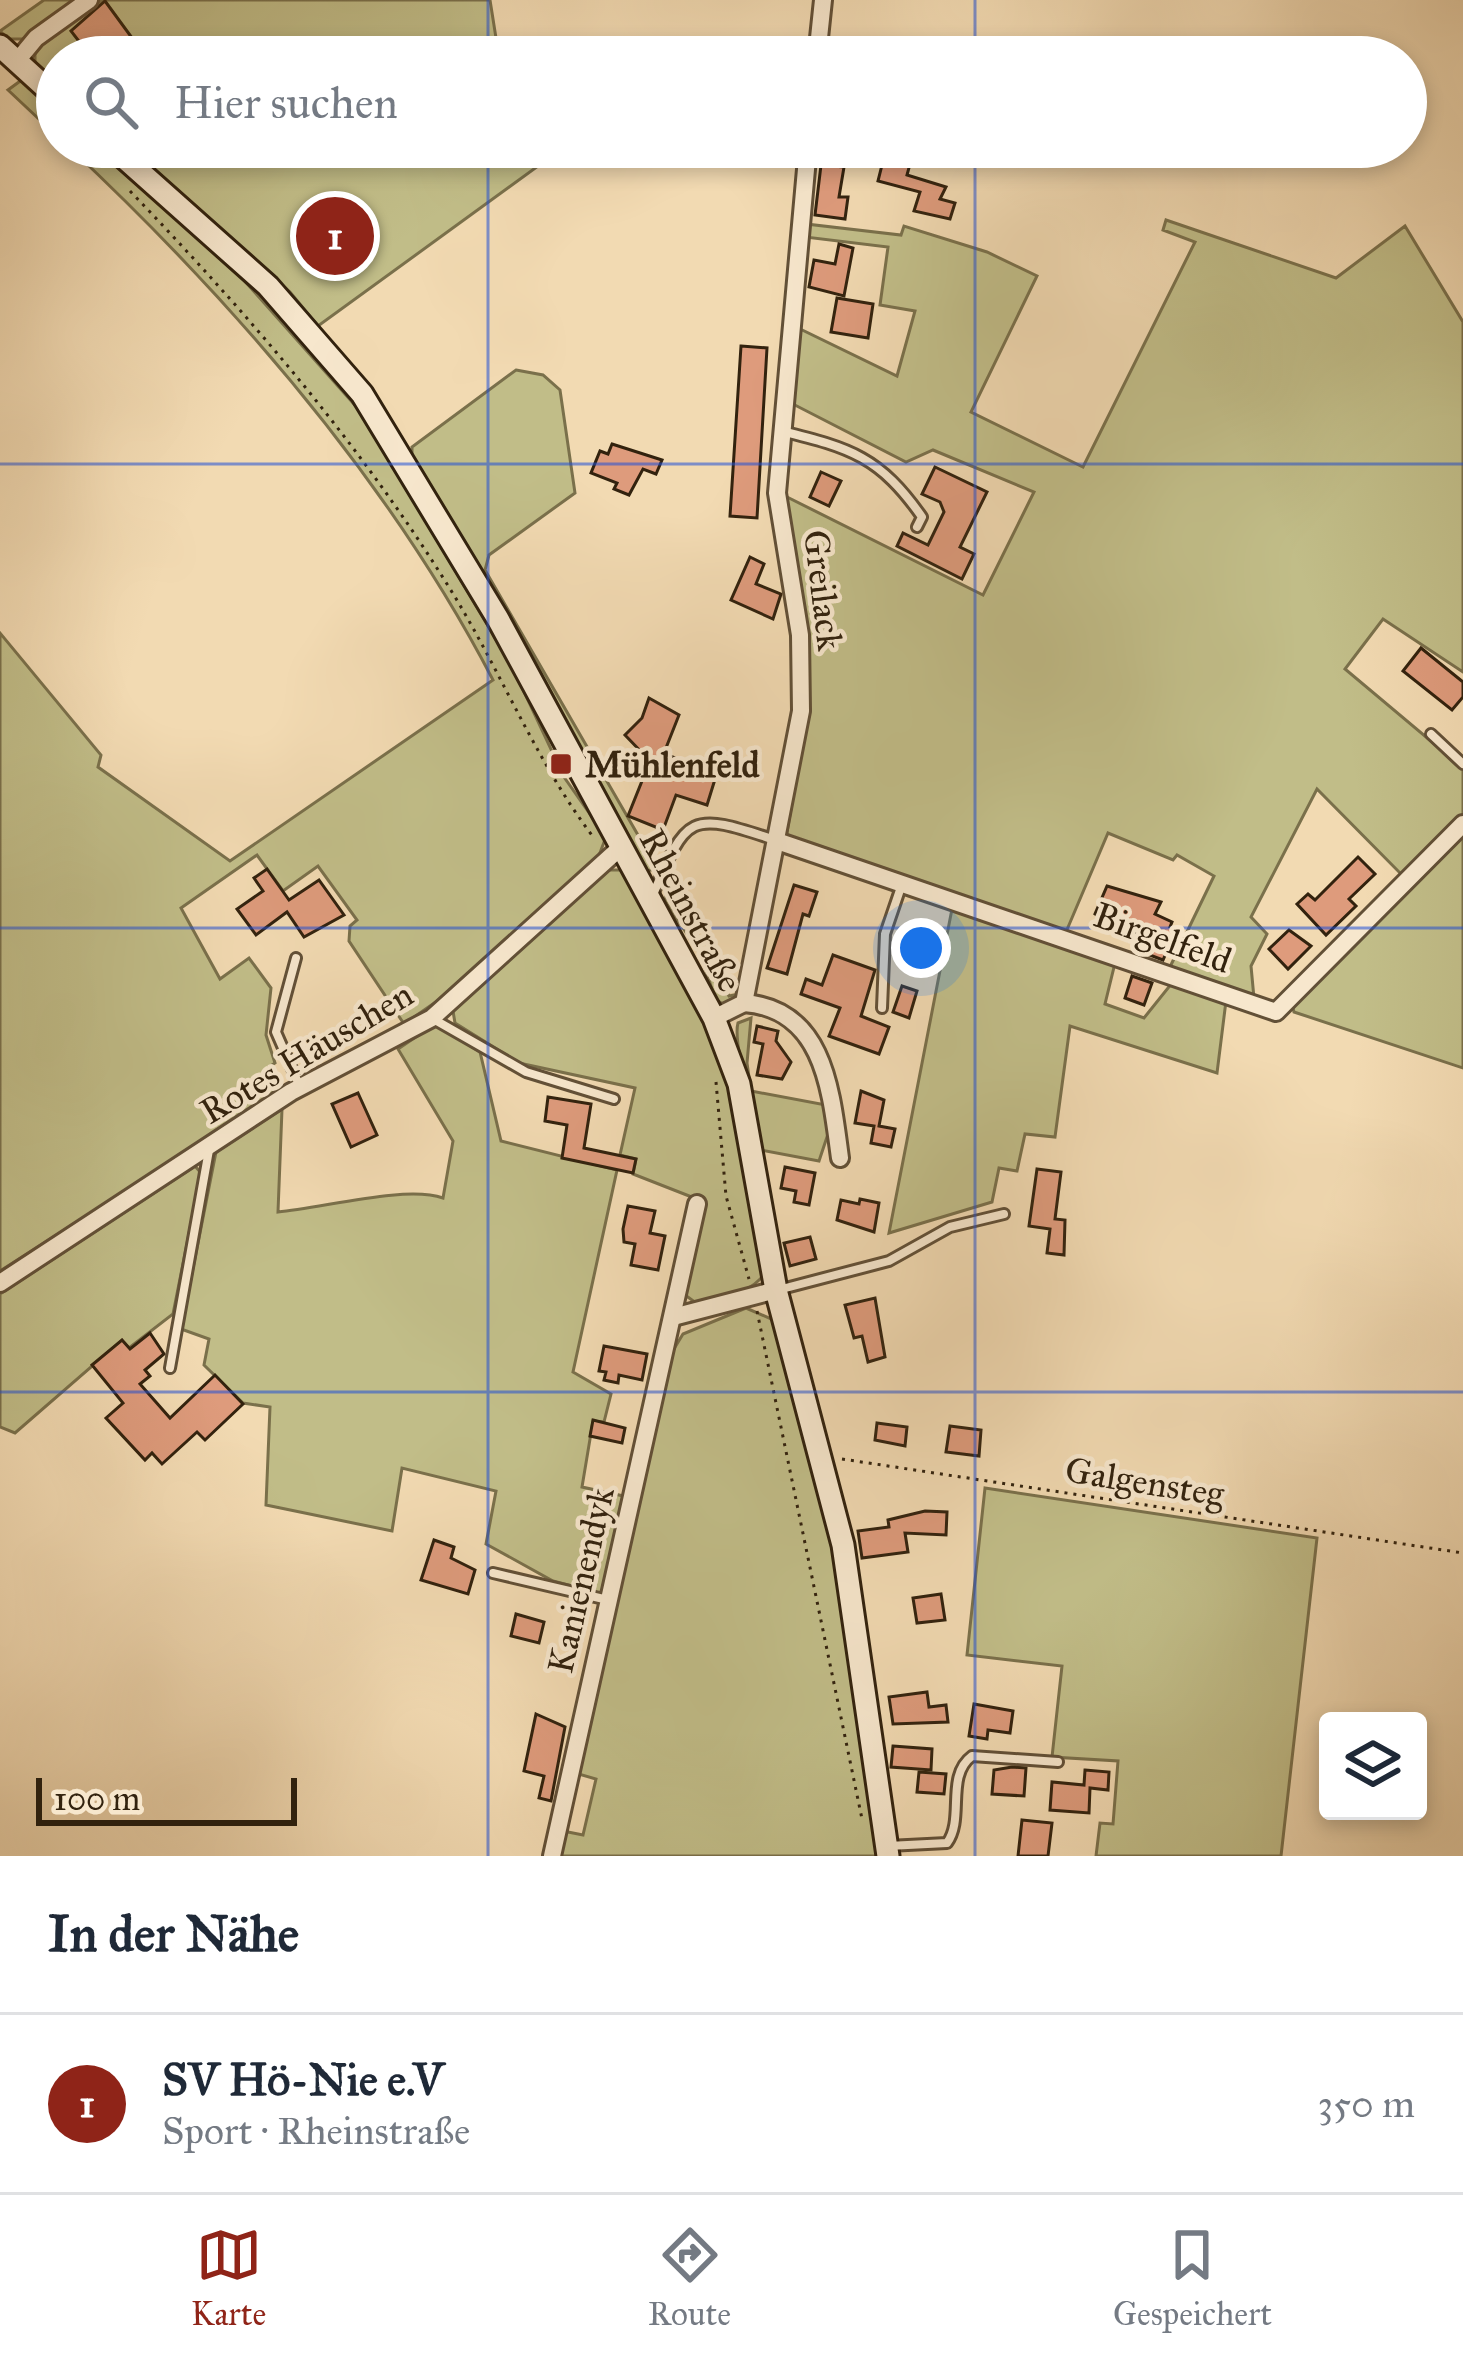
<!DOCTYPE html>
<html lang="de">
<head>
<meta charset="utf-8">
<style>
	:root { --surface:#fff; --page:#f6f6f7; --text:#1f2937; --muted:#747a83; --line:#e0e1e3; --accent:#8f2418 }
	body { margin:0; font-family:"IM FELL Great Primer",serif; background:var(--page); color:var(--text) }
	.controls { position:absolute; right:36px; bottom:36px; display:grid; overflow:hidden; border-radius:12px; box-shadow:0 6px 18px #0003 }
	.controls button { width:108px; height:108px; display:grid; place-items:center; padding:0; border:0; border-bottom:3px solid var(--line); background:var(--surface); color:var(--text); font:60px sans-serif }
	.scale { position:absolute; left:36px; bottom:30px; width:261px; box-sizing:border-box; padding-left:12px; border:6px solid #32220e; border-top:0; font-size:33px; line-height:42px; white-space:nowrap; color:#32220e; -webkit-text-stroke:9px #f7e7cd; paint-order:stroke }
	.you { position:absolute; left:921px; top:948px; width:42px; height:42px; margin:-30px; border:9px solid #fff; border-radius:50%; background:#1a73e8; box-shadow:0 0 0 18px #1a73e833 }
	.badge { display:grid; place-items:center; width:78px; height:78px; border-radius:50%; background:var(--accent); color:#fff; font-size:39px; font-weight:700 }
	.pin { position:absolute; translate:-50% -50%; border:6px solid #fff; box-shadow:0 3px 12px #0006 }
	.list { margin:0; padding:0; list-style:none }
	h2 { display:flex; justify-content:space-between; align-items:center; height:156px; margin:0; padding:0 48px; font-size:51px }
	h2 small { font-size:39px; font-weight:400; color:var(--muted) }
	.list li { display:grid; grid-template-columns:78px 1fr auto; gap:36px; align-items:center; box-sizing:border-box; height:180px; padding:0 48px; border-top:3px solid var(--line) }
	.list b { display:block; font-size:45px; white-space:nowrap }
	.list p { margin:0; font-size:39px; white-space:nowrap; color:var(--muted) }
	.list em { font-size:39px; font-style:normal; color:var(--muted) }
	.icon { flex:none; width:66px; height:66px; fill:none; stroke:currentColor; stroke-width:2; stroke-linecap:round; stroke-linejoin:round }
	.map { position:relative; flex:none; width:1463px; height:1856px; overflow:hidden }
	.search { position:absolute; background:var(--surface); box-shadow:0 6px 18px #0003; left:36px; right:36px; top:36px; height:132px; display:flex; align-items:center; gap:30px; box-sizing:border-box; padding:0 42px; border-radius:66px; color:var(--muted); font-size:45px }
	.sheet { height:336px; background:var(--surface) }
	nav { display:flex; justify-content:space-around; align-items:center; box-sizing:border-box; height:168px; border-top:3px solid var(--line); background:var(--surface); font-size:33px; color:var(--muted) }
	nav a { display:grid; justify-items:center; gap:6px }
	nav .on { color:var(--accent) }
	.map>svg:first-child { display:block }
</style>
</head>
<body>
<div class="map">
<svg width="1463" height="1856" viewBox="0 0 1463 1856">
	<rect width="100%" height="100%" fill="#f2dab2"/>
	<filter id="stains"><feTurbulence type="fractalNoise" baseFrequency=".00167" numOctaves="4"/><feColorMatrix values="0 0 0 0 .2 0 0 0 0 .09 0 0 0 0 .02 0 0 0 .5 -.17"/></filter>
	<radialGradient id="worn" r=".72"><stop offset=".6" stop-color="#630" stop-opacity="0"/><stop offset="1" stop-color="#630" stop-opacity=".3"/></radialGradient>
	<g fill="#c1bd88" stroke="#7a704b" stroke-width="3">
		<path d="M44 0H80L25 39H9L0 31Z"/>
		<path d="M102 0H490L499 57H57V82L35 62V49Z"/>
		<path d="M23 79 57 109V136L8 90Z"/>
		<path d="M69 147H99L226 260 361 412 513 668 564 777 606 837 598 858 443 997 404 1024 349 941 350 926 357 920 318 866 283 891 257 855 181 908 220 979 249 958 271 988 266 1035 275 1063 269 1067 282 1091 0 1271V633L101 755 98 767 230 861 493 680C389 480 232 300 69 147Z"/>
		<path d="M129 147H552L556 153 318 326 290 292Z"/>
		<path d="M1166 220 1336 278 1405 226 1463 322V672L1383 619 1345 669 1463 768V815L1402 875 1317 789 1251 917 1267 934 1251 966 1254 998 1169 969 1214 876 1177 855 1173 860 1108 833 1066 932 786 838 808 709 785 496 983 595 1034 492 933 450 906 462 789 402 796 327 897 376 915 311 880 305 888 247 805 237 806 224 901 235 904 226 987 252 1037 276 971 412 1083 467 1195 242 1163 230Z"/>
		<path d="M516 370 543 375 560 390 575 493 489 555 485 570 657 868 645 872 412 457V447Z"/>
		<path d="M1463 836V1068L1294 1012 1292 1004Z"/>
		<path d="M608 870H625L688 982 728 1079 765 1273C750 1295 722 1297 696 1303L681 1292 702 1201 633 1174 636 1159 620 1155 635 1088 519 1063 455 1023 453 1011Z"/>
		<path d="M668 887 729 996 739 994 726 1006 715 999 701 955 665 901Z"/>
		<path d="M952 909 1115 963 1105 1004 1144 1018 1172 983 1226 1001 1217 1073 1070 1026 1055 1137 1025 1134 1017 1171 999 1168 992 1202 889 1233Z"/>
		<path d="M751 1018 747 1063 751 1091 826 1105 830 1128 819 1161 761 1150C756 1120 732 1044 738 1023Z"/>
		<path d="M435 1024 480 1052 501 1141 617 1170 573 1372 611 1394 604 1422 593 1421 582 1487 628 1497 606 1595 553 1581 486 1544 496 1491 402 1468 392 1531 266 1505 270 1407 243 1403 204 1365 209 1339 181 1329 216 1152 282 1109 278 1212C323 1208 406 1185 443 1198L453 1141 398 1049Z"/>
		<path d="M195 1166 201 1173 173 1314 129 1348 122 1340 15 1433 0 1427V1294Z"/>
		<path d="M746 1308 776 1321 829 1527 880 1856H556L563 1831 583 1835 596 1779 575 1773 666 1362 683 1334Z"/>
		<path d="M985 1488 1317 1538 1281 1856H1096L1100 1823 1113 1824 1118 1761 1052 1757 1062 1666 967 1655Z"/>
	</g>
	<g fill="#de9b7c" stroke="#32220e" stroke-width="3">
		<path d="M105 1 146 57H91L71 31Z"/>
		<path d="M884 157 910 164 907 175 946 187 940 199 955 203 950 219 914 211 920 192 878 181Z"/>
		<path d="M821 165 844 167 839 197H848L845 219 815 215Z"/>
		<path d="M839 244 853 248 844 296 809 287 814 260 835 264Z"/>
		<path d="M837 298 873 304 868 338 831 332Z"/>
		<path d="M741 346 767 348 757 518 730 516Z"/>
		<path d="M612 444 662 460 656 474 643 469 629 495 614 489 617 483 591 473 600 451 608 454Z"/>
		<path d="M935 467 987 492 960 547 974 554 962 579 897 546 903 533 928 545 944 512 940 502 922 494Z"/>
		<path d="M821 472 841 481 829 506 810 497Z"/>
		<path d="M750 557 764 564 756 584 781 594 773 619 731 600Z"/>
		<path d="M1421 648 1463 682V697L1452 710 1403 671Z"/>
		<path d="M649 698 679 715 664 753 716 776 707 805 676 795 663 830 628 816 650 761 625 735 642 718Z"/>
		<path d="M1358 857 1375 874 1349 899 1356 906 1326 935 1297 904 1308 894 1315 900Z"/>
		<path d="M267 869 289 900 319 880 344 915 304 937 287 912 256 935 237 909 263 891 254 878Z"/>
		<path d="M794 885 817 892 809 916 803 914 787 974 767 968Z"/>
		<path d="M1107 886 1161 902 1155 914 1172 922 1170 927 1176 930 1163 960 1139 951 1146 935 1117 928 1095 914Z"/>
		<path d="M1289 930 1311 946 1288 969 1269 949Z"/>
		<path d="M833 955 875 970 861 1016 889 1027 879 1054 829 1036 840 1008 801 994 806 979 822 985Z"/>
		<path d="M1132 976 1152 983 1144 1005 1125 998Z"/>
		<path d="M902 986 917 991 909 1018 893 1012Z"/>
		<path d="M757 1026 778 1031 776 1041 791 1062 782 1079 757 1075 763 1044 754 1042Z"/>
		<path d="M861 1091 884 1100 879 1126 895 1129 891 1147 871 1143 874 1126 855 1123Z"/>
		<path d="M358 1093 377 1135 351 1147 332 1104Z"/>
		<path d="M548 1097 591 1104 584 1148 636 1159 633 1173 562 1158 567 1125 545 1121Z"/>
		<path d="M785 1167 815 1173 809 1205 794 1202 796 1191 781 1188Z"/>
		<path d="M1037 1169 1061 1172 1055 1219 1065 1220 1064 1255 1047 1253 1050 1229 1029 1226Z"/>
		<path d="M860 1199 879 1203 874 1232 837 1220 841 1200 859 1204Z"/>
		<path d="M628 1206 655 1211 650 1233 665 1236 658 1270 631 1265 635 1244 624 1242 623 1229Z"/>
		<path d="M810 1237 816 1259 790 1266 784 1243Z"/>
		<path d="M875 1298 885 1357 868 1362 862 1336 854 1338 845 1305Z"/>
		<path d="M150 1333 164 1354 145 1370 150 1376 140 1384 170 1418 215 1375 243 1404 205 1440 197 1432 162 1464 152 1453 145 1460 106 1418 123 1403 92 1365 122 1340 130 1349Z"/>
		<path d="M604 1346 647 1354 642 1380 619 1375 618 1383 604 1380 606 1372 599 1371Z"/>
		<path d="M593 1420 625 1428 622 1443 590 1436Z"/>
		<path d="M877 1423 907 1427 905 1446 875 1440Z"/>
		<path d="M950 1426 981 1430 979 1456 946 1452Z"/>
		<path d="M925 1511 947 1512 946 1535 905 1533 908 1552 862 1558 858 1531 889 1527 888 1520Z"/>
		<path d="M434 1540 454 1547 451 1558 475 1570 468 1594 421 1580Z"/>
		<path d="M941 1594 945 1620 917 1623 913 1598Z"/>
		<path d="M516 1614 544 1622 539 1643 511 1636Z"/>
		<path d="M927 1692 929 1707 946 1705 948 1722 893 1724 889 1697Z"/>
		<path d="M974 1704 1013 1711 1010 1733 988 1730 987 1739 969 1736Z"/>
		<path d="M536 1714 565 1727 551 1801 539 1798 544 1776 524 1771Z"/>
		<path d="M893 1746 932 1749 931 1770 891 1767Z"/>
		<path d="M1012 1767 1026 1768 1024 1796 992 1794 994 1770Z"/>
		<path d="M1085 1770 1109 1772 1108 1790 1090 1788 1089 1813 1050 1810 1052 1782 1084 1785Z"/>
		<path d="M919 1772 946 1774 944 1794 917 1792Z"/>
		<path d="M1022 1820 1052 1823 1048 1856H1018Z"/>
	</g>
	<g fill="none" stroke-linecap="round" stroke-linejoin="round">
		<defs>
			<g id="lane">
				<path d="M781 431C851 448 880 457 922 517L917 527"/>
				<path d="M1431 734 1463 764"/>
				<path d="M652 897C687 814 689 811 775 840"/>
				<path d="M296 958 276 1032 300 1087"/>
				<path d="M882 1008 885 934 902 884"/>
				<path d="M435 1020 526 1072 614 1099"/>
				<path d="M778 1290 889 1261 950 1227 1004 1214"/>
				<path d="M170 1368 209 1150"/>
				<path d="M493 1573 608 1600"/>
				<path d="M888 1846 947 1843C965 1819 945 1776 972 1756L1058 1762"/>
			</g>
			<g id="street">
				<path d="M817 57 823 0"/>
				<path d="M17 61 36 38 89 0"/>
				<path d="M777 841 1276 1012 1463 824"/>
				<path d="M744 1003C825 1009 831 1092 840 1158"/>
				<path d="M714 1018 744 1003 801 711 800 635 777 493 808 147"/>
				<path d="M0 1283 291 1092 432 1018 621 847"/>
				<path d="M673 1317 776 1290"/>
				<path d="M552 1856 697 1204"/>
			</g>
			<g id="secondary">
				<path d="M0 46 57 98"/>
				<path d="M112 147 268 286 362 394 498 619 714 1018 739 1084 776 1290 843 1545 888 1856"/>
			</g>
		</defs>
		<use href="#lane" stroke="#625037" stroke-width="14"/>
		<use href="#street" stroke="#625037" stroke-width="22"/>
		<use href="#secondary" stroke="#32220e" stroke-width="27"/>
		<g stroke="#32220e" stroke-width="3" stroke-dasharray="3 6" stroke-linecap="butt">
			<path d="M46 115 57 125"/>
			<path d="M82 147 97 161"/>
			<path d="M130 191C248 314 357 440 447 584 500 668 534 759 594 838"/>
			<path d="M716 1082 726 1196 749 1279"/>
			<path d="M757 1311 862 1819"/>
			<path d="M842 1459 1463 1553"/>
		</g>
		<use href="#lane" stroke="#f7e7cd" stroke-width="8"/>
		<use href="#street" stroke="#f7e7cd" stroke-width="16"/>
		<use href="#secondary" stroke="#f7e7cd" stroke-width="21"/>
	</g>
	<path fill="none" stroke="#1d4ed8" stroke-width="3" stroke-opacity="0.55" d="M488 0V57M975 0V57M488 147V1856M975 147V1856M0 464H1463M0 928H1463M0 1392H1463"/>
	<rect fill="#8f2418" stroke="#f7e7cd" stroke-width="4.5" x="549" y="752" width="24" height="24" rx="6"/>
	<g text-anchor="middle" stroke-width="9" stroke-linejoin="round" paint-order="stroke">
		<g font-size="36" fill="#32220e" stroke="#f7e7cd">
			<text transform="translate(824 590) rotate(83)" y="13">Greilack</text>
			<text transform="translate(692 910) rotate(62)" y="13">Rheinstraße</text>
			<text transform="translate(1163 937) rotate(20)" y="13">Birgelfeld</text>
			<text transform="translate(306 1052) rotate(-31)" y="13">Rotes Häuschen</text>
			<text transform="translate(1145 1481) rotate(9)" y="13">Galgensteg</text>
			<text transform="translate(580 1580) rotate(-77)" y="13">Kanienendyk</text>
		</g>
		<g font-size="36" font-weight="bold" fill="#32220e" stroke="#f7e7cd" text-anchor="start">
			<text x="585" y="777">Mühlenfeld</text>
		</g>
	</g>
	<rect width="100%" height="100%" filter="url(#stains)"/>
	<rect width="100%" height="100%" fill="url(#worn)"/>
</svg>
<div class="controls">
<button><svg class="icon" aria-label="layers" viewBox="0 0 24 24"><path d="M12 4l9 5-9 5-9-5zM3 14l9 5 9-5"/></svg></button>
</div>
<div class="scale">100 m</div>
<div class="you"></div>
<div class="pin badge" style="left:335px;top:236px">1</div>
<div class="search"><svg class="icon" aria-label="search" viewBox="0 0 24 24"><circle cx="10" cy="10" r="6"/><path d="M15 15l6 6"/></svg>Hier suchen</div>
</div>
<section class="sheet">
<h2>In der Nähe<small></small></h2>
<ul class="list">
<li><span class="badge">1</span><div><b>SV Hö-Nie e.V</b><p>Sport · Rheinstraße</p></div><em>350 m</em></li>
</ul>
</section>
<nav>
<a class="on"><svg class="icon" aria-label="map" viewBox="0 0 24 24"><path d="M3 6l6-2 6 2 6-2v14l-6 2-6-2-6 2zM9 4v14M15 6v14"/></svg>Karte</a>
<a><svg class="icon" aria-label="directions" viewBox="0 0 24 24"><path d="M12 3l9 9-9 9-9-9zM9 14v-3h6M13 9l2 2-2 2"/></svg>Route</a>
<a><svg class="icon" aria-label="saved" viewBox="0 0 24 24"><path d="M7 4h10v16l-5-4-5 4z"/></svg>Gespeichert</a>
</nav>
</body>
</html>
